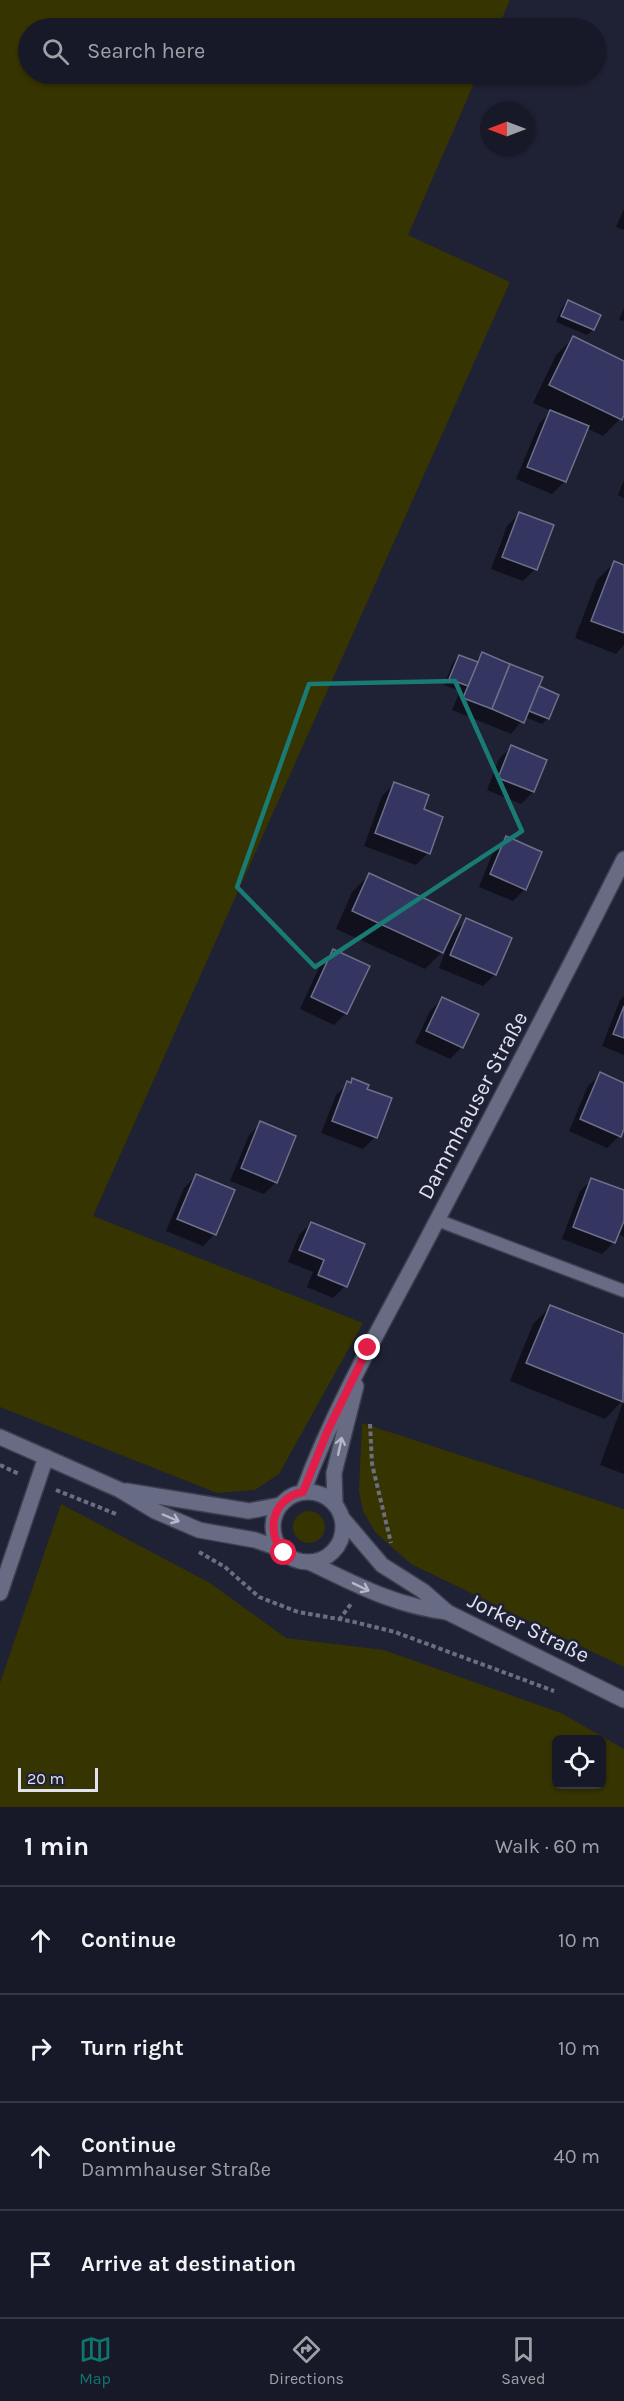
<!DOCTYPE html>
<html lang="en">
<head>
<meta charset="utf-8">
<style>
	:root { --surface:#171928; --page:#242634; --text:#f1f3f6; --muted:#9ea0a8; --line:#363845; --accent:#0f766e }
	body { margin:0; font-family:Karla,sans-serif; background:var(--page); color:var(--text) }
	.controls { position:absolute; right:18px; bottom:18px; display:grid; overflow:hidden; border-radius:9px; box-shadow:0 2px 4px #0004 }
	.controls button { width:54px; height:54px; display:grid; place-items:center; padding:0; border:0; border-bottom:2px solid var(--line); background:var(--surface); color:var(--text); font:30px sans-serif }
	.compass { position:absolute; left:480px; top:102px; width:54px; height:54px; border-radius:50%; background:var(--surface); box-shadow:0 2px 4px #0004; rotate:270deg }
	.scale { position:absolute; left:18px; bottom:15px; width:80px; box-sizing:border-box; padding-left:6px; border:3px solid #e0e2f0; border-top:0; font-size:16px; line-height:21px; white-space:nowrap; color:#e0e2f0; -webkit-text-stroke:4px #1f2135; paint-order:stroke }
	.stop { position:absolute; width:18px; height:18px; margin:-14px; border:4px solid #e11d48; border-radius:50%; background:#fff }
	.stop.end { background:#e11d48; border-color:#fff; box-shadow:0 2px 6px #0008 }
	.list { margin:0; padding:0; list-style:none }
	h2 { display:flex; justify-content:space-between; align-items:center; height:78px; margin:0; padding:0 24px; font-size:26px }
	h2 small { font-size:20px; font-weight:400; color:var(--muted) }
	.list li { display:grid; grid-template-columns:39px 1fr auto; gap:18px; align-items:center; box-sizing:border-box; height:108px; padding:0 24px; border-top:2px solid var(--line) }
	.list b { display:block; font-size:22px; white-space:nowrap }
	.list p { margin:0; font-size:20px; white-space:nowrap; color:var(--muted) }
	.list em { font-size:20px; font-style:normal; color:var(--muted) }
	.icon { flex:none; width:33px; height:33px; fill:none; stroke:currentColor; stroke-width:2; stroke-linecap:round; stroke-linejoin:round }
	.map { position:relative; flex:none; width:624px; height:1807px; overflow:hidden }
	.search { position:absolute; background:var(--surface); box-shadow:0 2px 4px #0004; left:18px; right:18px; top:18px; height:66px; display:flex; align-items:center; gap:15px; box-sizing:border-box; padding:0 21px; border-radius:33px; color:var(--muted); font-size:22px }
	.sheet { height:510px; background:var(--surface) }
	nav { display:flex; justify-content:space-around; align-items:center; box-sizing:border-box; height:84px; border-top:2px solid var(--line); background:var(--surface); font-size:16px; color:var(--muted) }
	nav a { display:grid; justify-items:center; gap:3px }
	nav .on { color:var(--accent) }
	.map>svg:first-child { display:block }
</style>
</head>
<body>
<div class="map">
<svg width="624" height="1807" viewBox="0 0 624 1807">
	<rect width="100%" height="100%" fill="#1f2135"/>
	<g fill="#363400" fill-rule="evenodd">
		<path d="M0 0H510L498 28H28V74H478L408 235 510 282 93 1216 363 1323 279 1474 255 1490 217 1493 0 1407Z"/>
		<path d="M362 1423 624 1509V1667L411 1564 375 1532 363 1511 359 1491Z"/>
		<path d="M61 1504 210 1583 286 1638 384 1650 561 1713 624 1749V1807H0V1683ZM556 1740H602V1784H556Z"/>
		<circle cx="309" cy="1527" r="16"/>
	</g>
	<g fill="#0007">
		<path d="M624 209V230L616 227Z"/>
		<path d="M568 302 593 330 587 335 556 322 562 307Z"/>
		<path d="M624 308V321L619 320Z"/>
		<path d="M573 338 624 362V411L620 419 603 436 586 428 564 482 552 494 516 479 539 424 551 411 533 403 556 355Z"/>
		<path d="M624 480V498L618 495Z"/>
		<path d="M519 514 535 569 523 581 491 569 507 526Z"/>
		<path d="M614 563 624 567V645L616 654 575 638 597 580Z"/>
		<path d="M482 654 537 687 557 695 547 719 542 724 525 717 511 734 452 710 460 691 444 685 453 662 459 656 474 662Z"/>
		<path d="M511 747 533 792 521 804 487 790 499 759Z"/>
		<path d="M394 784 422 810 428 853 416 865 364 846 382 796Z"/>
		<path d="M506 838 525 889 513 901 479 887 494 850Z"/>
		<path d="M369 875 450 936 466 920 495 974 483 986 439 968 447 947 425 969 336 929 352 892Z"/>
		<path d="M333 950 346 1013 334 1025 300 1009 321 963Z"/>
		<path d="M624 996V1055L602 1046 620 1000Z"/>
		<path d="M442 999 462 1047 450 1059 415 1043 430 1011Z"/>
		<path d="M601 1074 624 1085V1125L619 1136 607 1148 569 1131 588 1086Z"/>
		<path d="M353 1080 366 1090 375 1137 363 1149 321 1133 336 1095Z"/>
		<path d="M261 1123 276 1182 264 1194 230 1181 249 1135Z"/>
		<path d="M196 1176 215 1234 203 1246 166 1231 184 1188Z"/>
		<path d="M592 1179 624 1191V1237L617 1234 614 1242 602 1254 562 1239 580 1191Z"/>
		<path d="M311 1223 345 1286 333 1298 307 1287 313 1272 288 1262 299 1235Z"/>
		<path d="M550 1307 624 1336V1399L605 1419 510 1381 533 1324Z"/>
		<path d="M624 1400V1474L600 1465Z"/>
	</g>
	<g fill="#343661" stroke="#6d7089" stroke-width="1.5">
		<path d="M568 300 601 315 594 330 561 316Z"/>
		<path d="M573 336 624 361V415L622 420 549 385Z"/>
		<path d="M550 410 589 426 566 482 527 467Z"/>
		<path d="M519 512 554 525 537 570 502 557Z"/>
		<path d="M614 561 624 565V633L591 621Z"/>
		<path d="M482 652 510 664 492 709 463 698Z"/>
		<path d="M459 655 478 662 468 686 449 679Z"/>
		<path d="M510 664 543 677 524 723 492 709Z"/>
		<path d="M539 686 559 695 549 719 529 711Z"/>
		<path d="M511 745 547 760 534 792 498 778Z"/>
		<path d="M394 782 429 795 424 809 443 817 430 854 375 833Z"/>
		<path d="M506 836 542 852 526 890 490 874Z"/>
		<path d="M369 873 461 915 443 953 352 911Z"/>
		<path d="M466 918 512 938 496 975 450 955Z"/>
		<path d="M333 949 370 966 347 1014 311 997Z"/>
		<path d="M442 997 479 1014 463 1048 426 1031Z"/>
		<path d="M624 1006V1038L613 1034Z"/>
		<path d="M600 1072 624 1083V1129L621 1137 580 1119Z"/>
		<path d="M352 1078 369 1085 367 1089 392 1098 377 1138 332 1121 347 1081 351 1083Z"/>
		<path d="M260 1121 296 1136 277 1183 241 1168Z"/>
		<path d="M196 1174 235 1190 216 1235 177 1219Z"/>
		<path d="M591 1178 624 1190V1221L615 1243 573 1227Z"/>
		<path d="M311 1222 365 1244 347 1287 318 1275 324 1260 299 1250Z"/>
		<path d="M550 1305 624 1334 623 1402 526 1363Z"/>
	</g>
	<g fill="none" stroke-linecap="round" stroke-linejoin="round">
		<defs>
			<path id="service" d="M437 1220 624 1291"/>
			<path id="minor" d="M0 1593 46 1457"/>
			<g id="tertiary">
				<path d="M0 1437 120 1490 155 1511 199 1530 255 1540 281 1549"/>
				<path d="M126 1491 249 1511 280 1505"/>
				<circle cx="308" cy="1527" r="35"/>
				<path d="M303 1492C334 1408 379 1330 421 1251 489 1121 558 991 624 859"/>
				<path d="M335 1504 334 1473 356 1386"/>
				<path d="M342 1518 382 1565 423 1591 447 1612 624 1700"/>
				<path d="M309 1562C355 1584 395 1606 447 1612"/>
			</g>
		</defs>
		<use href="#service" stroke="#3d3e4f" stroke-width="15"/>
		<use href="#minor" stroke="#3d3e4f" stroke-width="18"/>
		<use href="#tertiary" stroke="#3d3e4f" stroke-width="18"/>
		<g stroke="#6c6e80" stroke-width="4" stroke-dasharray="4.5 3" stroke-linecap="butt">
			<path d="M370 1424 372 1464 391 1543"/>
			<path d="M0 1465 19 1474"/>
			<path d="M56 1490 116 1514"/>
			<path d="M199 1552 225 1567 259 1597 298 1612 350 1621 395 1632 554 1691"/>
			<path d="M339 1620 351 1604"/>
		</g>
		<use href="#service" stroke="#686b84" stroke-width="12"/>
		<use href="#minor" stroke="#686b84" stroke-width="15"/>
		<use href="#tertiary" stroke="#686b84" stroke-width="15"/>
	</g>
	<defs><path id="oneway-shaft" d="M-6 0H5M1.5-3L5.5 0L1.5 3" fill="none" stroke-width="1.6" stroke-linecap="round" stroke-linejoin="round" transform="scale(1.5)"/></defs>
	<g stroke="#b6b8ca">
		<use href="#oneway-shaft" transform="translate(340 1446) rotate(-78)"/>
		<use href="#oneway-shaft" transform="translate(171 1518) rotate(23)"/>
		<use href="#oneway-shaft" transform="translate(361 1587) rotate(26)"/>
	</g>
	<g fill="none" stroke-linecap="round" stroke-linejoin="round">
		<path stroke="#e11d48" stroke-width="8" d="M284 1553C265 1532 272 1498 303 1492L327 1432 368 1348"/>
	</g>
	<path fill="none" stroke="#197b74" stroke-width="4.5" stroke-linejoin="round" d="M455 681 522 831 315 967 237 887 309 684Z"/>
	<g text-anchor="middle" stroke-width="5" stroke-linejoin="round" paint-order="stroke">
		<g font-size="22" fill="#e0e2f0" stroke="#1f2135">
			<text transform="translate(472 1105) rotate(-62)" y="8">Dammhauser Straße</text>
			<text transform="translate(529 1627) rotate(26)" y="8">Jorker Straße</text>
		</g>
	</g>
</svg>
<div class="controls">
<button><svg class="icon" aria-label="locate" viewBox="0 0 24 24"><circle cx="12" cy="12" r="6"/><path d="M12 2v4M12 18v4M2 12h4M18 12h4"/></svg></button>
</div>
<svg class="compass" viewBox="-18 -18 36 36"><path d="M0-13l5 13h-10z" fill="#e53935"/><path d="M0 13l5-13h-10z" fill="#9ea0a8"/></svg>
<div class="scale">20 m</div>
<div class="stop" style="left:284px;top:1553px"></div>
<div class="stop end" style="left:368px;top:1348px"></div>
<div class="search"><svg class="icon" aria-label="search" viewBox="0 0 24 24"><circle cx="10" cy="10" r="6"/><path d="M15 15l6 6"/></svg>Search here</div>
</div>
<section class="sheet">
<h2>1 min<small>Walk · 60 m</small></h2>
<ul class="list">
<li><svg class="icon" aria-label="ahead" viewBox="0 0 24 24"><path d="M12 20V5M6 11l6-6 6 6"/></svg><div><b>Continue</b></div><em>10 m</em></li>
<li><svg class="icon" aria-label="right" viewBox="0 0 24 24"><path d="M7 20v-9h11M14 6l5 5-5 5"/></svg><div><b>Turn right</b></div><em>10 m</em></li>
<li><svg class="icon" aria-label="ahead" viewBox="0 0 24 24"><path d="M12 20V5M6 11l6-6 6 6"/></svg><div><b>Continue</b><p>Dammhauser Straße</p></div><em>40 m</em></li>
<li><svg class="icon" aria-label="arrive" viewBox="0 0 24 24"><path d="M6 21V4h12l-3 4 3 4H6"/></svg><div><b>Arrive at destination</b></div></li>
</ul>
</section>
<nav>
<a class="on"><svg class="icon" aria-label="map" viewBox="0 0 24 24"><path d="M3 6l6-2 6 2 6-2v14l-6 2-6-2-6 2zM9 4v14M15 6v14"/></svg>Map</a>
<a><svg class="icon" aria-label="directions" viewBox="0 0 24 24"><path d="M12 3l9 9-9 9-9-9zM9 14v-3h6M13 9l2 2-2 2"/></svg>Directions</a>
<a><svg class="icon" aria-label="saved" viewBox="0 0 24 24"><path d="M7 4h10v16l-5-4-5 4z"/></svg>Saved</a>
</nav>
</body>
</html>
